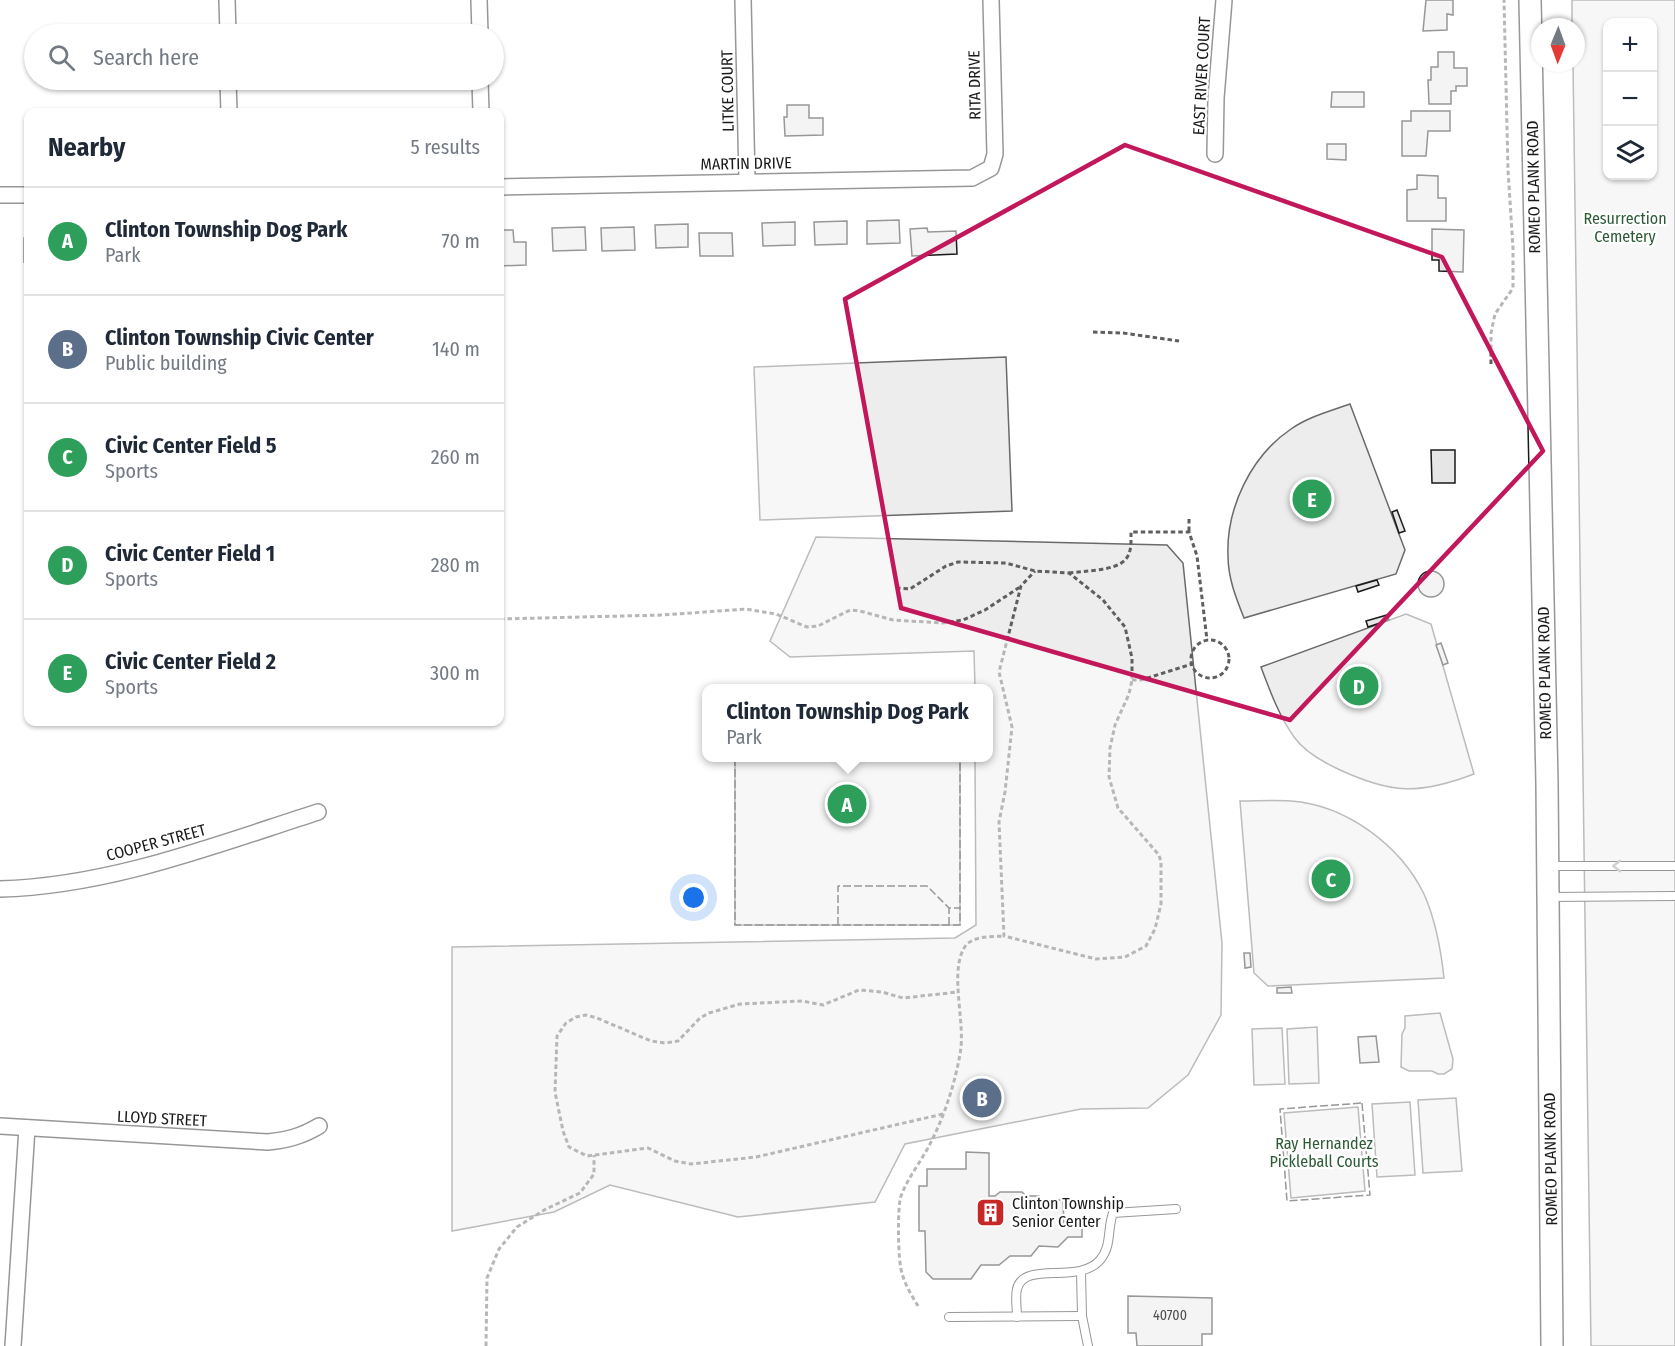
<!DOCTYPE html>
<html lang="en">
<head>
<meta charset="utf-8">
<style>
	:root { --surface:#fff; --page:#f6f6f7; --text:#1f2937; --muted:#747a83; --line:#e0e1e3; --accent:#1a73e8 }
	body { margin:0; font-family:"Fira Sans Condensed",sans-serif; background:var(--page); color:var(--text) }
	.controls { position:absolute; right:18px; top:18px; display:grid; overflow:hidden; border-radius:12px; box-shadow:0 2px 4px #0004 }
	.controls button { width:54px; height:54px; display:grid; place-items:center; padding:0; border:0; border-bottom:2px solid var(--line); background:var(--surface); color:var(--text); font:30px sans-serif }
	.compass { position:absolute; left:1531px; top:18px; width:54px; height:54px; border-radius:50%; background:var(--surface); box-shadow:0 2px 4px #0004; rotate:181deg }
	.you { position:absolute; left:694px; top:898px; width:21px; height:21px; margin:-15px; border:4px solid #fff; border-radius:50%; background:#1a73e8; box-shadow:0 0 0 9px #1a73e833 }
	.badge { display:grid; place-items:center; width:39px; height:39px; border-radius:50%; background:var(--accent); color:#fff; font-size:20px; font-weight:700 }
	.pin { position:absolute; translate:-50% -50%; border:3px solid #fff; box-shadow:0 2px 6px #0006 }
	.popup { position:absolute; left:702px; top:684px; width:291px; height:78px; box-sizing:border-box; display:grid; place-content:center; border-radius:12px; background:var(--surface); filter:drop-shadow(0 2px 4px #0005); font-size:20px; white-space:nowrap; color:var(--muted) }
	.popup b { font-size:22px; color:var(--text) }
	.popup::after { content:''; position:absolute; left:50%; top:100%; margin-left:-12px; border:12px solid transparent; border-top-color:var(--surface) }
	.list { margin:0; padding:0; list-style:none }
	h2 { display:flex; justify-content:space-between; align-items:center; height:78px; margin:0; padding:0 24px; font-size:26px }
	h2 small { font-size:20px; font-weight:400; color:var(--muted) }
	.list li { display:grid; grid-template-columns:39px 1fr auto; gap:18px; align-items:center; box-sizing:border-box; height:108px; padding:0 24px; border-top:2px solid var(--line) }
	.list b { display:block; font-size:22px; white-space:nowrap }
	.list p { margin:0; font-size:20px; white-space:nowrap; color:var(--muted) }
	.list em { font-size:20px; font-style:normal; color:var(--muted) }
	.icon { flex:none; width:33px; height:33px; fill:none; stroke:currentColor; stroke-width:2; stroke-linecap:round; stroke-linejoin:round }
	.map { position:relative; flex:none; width:1675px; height:1346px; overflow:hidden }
	.search { position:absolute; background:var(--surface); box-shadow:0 2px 4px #0004; left:24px; top:24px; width:480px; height:66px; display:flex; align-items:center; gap:15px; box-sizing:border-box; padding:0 21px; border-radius:33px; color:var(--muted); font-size:22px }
	.panel { position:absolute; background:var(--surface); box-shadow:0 2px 4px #0004; left:24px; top:108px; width:480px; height:618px; border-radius:12px }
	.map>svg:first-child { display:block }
</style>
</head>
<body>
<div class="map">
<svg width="1675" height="1346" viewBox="0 0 1675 1346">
	<rect width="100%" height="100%" fill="#fff"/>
	<g fill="#ededed" stroke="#6a6a6a" stroke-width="1.5" fill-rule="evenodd">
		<path d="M1572 0H1675V1346H1591L1573 63H1576V27H1572ZM1608 22H1652V176H1608Z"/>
		<path d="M1006 357 1012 511 760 520 754 367Z"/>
		<path d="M1350 404 1405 550 1396 574 1244 618C1236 598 1228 578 1228 556 1226 508 1251 456 1291 429 1308 417 1330 411 1350 404Z"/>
		<path d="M816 537 1167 545 1183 563 1222 943 1221 1015 1188 1075 1148 1108 1081 1109 905 1144 875 1202 738 1217 610 1185 554 1212 452 1231V947L955 938 976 925 975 758H988V688H975L974 651 790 657 770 641Z"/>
		<path d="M1406 614 1431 624 1474 774C1419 795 1391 794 1338 769 1323 762 1304 751 1294 737 1279 716 1270 691 1261 667Z"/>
		<rect x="735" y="758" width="225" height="167"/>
		<path d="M1240 801C1257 801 1274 800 1291 801 1346 805 1400 845 1424 894 1436 921 1441 950 1444 978L1268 986 1254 973Z"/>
		<path d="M1440 1013 1453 1059 1452 1069 1444 1074H1438L1432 1071H1409L1401 1067 1402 1034 1405 1028V1016Z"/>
		<path d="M1317 1027 1319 1083 1289 1084 1287 1029Z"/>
		<path d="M1282 1028 1285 1084 1254 1085 1252 1029Z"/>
		<path d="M1456 1098 1462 1171 1423 1173 1418 1100Z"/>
		<path d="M1410 1102 1415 1175 1377 1177 1372 1104Z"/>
		<path d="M1358 1107 1365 1191 1291 1198 1284 1113Z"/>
	</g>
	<g fill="#e6e6e6" stroke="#1a1a1a" stroke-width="1.5">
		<path d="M1426 0H1453V15L1447 14V30L1423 31Z"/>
		<path d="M1438 52H1454V68H1467V86H1456V91H1451V104H1429L1428 80H1431V67H1438Z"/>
		<path d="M1332 92H1364V107H1331Z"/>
		<path d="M787 105H809V118H823V135L785 136 784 117H787Z"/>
		<path d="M1411 111H1450V131H1428L1426 156H1402V121H1411Z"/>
		<path d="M1327 144H1346V160L1327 159Z"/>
		<path d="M1417 175 1438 176V198H1446V221H1407V190L1417 189Z"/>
		<path d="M899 220 900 243 867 244V221Z"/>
		<path d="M847 221V244L815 245 814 222Z"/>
		<path d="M795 222V245L763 246 762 223Z"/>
		<path d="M688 224V247L656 248 655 225Z"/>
		<path d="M585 227 586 250 553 251 552 228Z"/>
		<path d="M634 227 635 250 602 251 601 228Z"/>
		<path d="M927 228 928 232 956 231 957 254 912 256 910 229Z"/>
		<path d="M1432 229 1464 230 1463 272 1439 271V260H1432Z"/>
		<path d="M500 230H513L514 242H526V265L500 266Z"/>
		<path d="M699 233H732L733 256H700Z"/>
		<path d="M24 238H28V261L24 262Z"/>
		<path d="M1431 450H1455V483H1432Z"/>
		<path d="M1397 510 1405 531 1399 533 1392 512Z"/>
		<circle cx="1431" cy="584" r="13"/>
		<path d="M1377 580 1379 585 1358 592 1356 586Z"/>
		<path d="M1387 615 1389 620 1368 627 1366 621Z"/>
		<path d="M1441 643 1448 663 1443 665 1436 645Z"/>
		<path d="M1244 953H1250L1251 967 1245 968Z"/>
		<path d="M1291 987 1292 993H1277V988Z"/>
		<path d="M1376 1036 1379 1062 1360 1063 1358 1037Z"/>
		<path d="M966 1152 989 1153V1196H995L1000 1192H1022L1026 1196H1039L1042 1200H1063L1064 1223H1082V1237H1068L1058 1247 1039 1246 1031 1256H1010L999 1265H981L971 1279H933L926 1272 925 1231H919V1186H927V1169H966Z"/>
		<path d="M1128 1296 1212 1298V1334H1202V1346H1137L1136 1333H1128Z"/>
	</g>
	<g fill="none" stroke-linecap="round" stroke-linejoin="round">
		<defs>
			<g id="lane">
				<path d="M1551 866H1675"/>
				<path d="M1549 897 1675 896"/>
				<path d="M1081 1272 1082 1316 1088 1346"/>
				<path d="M949 1317 1082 1316"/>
				<path d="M1017 1317C1017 1308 1015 1297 1017 1289 1024 1260 1079 1285 1100 1260 1112 1246 1107 1229 1113 1213L1176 1209"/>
			</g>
			<g id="street">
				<path d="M227 0 228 34"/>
				<path d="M479 0 480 34"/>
				<path d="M743 0 747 180"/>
				<path d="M228 80 229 112"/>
				<path d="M480 80 481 112"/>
				<path d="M1215 154 1216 98 1224 0"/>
				<path d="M500 187 972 178 991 168 995 154 991 0"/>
				<path d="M0 195H28"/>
				<path d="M0 889C110 886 215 845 318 812"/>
				<path d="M0 1126 268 1142C288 1140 302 1136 319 1126"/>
				<path d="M13 1346 27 1128"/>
			</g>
			<path id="secondary" d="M1530 0 1547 783 1552 1346"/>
		</defs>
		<use href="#lane" stroke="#1a1a1a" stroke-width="10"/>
		<use href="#street" stroke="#1a1a1a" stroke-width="18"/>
		<use href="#secondary" stroke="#1a1a1a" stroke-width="24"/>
		<g stroke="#5f5f5f" stroke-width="3" stroke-dasharray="4.5 3" stroke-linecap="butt">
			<path d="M1093 332 1123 333 1179 341"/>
			<path d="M1491 364V333L1495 314 1513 288V248L1508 170 1504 0"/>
			<path d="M1189 519V532"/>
			<path d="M1069 573C1083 571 1115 571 1125 560 1132 553 1131 541 1131 532H1189L1197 556 1207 640"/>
			<path d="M896 588 910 589 946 566 958 562 1006 563 1035 571 1069 573 1103 600 1125 627 1132 658V680L1129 694 1115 725 1110 748 1109 777 1118 808 1159 855 1161 862V904L1155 929 1146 946 1125 957 1096 959 1004 936 999 822 1005 792 1012 727 999 672 1021 586 1035 571"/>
			<path d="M500 619 663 615 746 609 776 614 807 627 818 626 850 610 860 611 893 620 942 623 963 620 985 610 1020 587"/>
			<circle cx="1210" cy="659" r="19"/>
			<path d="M1132 680H1141L1192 664"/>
			<path d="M943 1114 756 1157 691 1164 675 1161 648 1148 587 1156 569 1147 563 1131 555 1092 557 1036 566 1023 576 1017 586 1015 597 1018 651 1041 665 1043 678 1041 700 1018 709 1013 740 1004 802 1001 823 1005 859 990 882 992 903 998 958 992"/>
			<path d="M918 1306C912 1296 905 1285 902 1273 898 1263 897 1207 901 1196 908 1177 923 1159 932 1140 945 1114 955 1083 960 1054 966 1025 950 976 963 950 970 935 990 937 1004 936"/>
			<path d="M486 1346 487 1278 499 1249 517 1227 546 1209 580 1193 594 1174V1155"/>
		</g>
		<use href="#lane" stroke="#fff" stroke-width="8"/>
		<use href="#street" stroke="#fff" stroke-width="15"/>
		<use href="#secondary" stroke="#fff" stroke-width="21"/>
		<g stroke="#1a1a1a" stroke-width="1.5" stroke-dasharray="8 3" stroke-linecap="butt">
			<path d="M735 758V925H960V908"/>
			<path d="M838 925V886H927L949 908"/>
			<path d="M949 925V908H960V758"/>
			<path d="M1362 1103 1370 1195 1287 1201 1280 1109Z"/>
		</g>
	</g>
	<defs><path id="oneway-chevron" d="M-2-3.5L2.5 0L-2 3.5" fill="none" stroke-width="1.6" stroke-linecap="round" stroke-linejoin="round" transform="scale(1.5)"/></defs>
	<use stroke="#989898" href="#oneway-chevron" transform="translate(1617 866) rotate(180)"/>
	<path d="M0 0H1675V1346H0ZM1125 145 1442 257 1543 451 1290 720 901 608 845 299Z" fill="#fff" fill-opacity=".55" fill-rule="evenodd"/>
	<path fill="none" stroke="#c2185b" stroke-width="4.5" stroke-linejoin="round" d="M1125 145 1442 257 1543 451 1290 720 901 608 845 299Z"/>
	<defs>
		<symbol id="building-square" viewBox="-11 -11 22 22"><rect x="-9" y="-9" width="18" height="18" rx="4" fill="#c62828" stroke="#fff"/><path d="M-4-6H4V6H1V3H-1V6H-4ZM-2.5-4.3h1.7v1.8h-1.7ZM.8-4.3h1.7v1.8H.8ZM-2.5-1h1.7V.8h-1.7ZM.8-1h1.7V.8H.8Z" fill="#fff"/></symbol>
	</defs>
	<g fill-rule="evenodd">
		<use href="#building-square" x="974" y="1196" width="33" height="33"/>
	</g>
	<g text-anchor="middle" stroke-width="4.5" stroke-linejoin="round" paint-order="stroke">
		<g font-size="14" fill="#4d4d4d">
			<text x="1170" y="1320">40700</text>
		</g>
		<g font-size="16" fill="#1a1a1a" stroke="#fff">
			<text transform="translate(1201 76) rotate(-87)" y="6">EAST RIVER COURT</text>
			<text transform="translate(974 85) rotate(-91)" y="6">RITA DRIVE</text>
			<text transform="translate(727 91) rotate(-91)" y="6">LITKE COURT</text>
			<text transform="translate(746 163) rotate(-1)" y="6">MARTIN DRIVE</text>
			<text transform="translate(1533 187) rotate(-91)" y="6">ROMEO PLANK ROAD</text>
			<text transform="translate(1544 673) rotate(-91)" y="6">ROMEO PLANK ROAD</text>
			<text transform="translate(156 842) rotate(-15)" y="6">COOPER STREET</text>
			<text transform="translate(162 1118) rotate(3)" y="6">LLOYD STREET</text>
			<text transform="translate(1550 1159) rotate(-91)" y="6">ROMEO PLANK ROAD</text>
		</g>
		<g font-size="16" fill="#2b5a34" stroke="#fff">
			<text x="1625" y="224">Resurrection<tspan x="1625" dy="18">Cemetery</tspan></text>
			<text x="1324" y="1149">Ray Hernandez<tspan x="1324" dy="18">Pickleball Courts</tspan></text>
		</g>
		<g font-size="16" fill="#1a1a1a" stroke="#fff" text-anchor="start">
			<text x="1012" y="1209">Clinton Township<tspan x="1012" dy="18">Senior Center</tspan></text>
		</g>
	</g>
</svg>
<div class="controls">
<button>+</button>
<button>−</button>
<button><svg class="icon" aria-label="layers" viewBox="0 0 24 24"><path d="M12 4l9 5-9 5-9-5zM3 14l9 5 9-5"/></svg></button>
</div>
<svg class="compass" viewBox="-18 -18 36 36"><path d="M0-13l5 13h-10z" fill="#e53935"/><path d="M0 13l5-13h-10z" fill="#747a83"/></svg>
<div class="you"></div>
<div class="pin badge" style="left:847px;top:804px;background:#2e9e5b">A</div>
<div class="popup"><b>Clinton Township Dog Park</b>Park</div>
<div class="pin badge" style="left:982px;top:1098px;background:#5c6f8a">B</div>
<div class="pin badge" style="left:1331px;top:879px;background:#2e9e5b">C</div>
<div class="pin badge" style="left:1359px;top:686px;background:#2e9e5b">D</div>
<div class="pin badge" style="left:1312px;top:499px;background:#2e9e5b">E</div>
<div class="search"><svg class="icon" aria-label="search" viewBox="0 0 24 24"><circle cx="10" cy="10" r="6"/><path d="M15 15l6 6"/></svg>Search here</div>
<section class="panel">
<h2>Nearby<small>5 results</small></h2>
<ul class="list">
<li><span class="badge" style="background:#2e9e5b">A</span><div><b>Clinton Township Dog Park</b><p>Park</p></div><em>70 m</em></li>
<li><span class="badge" style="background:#5c6f8a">B</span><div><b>Clinton Township Civic Center</b><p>Public building</p></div><em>140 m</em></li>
<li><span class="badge" style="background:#2e9e5b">C</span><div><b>Civic Center Field 5</b><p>Sports</p></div><em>260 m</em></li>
<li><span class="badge" style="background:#2e9e5b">D</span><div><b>Civic Center Field 1</b><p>Sports</p></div><em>280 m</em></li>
<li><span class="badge" style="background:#2e9e5b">E</span><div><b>Civic Center Field 2</b><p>Sports</p></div><em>300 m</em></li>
</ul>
</section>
</div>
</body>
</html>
